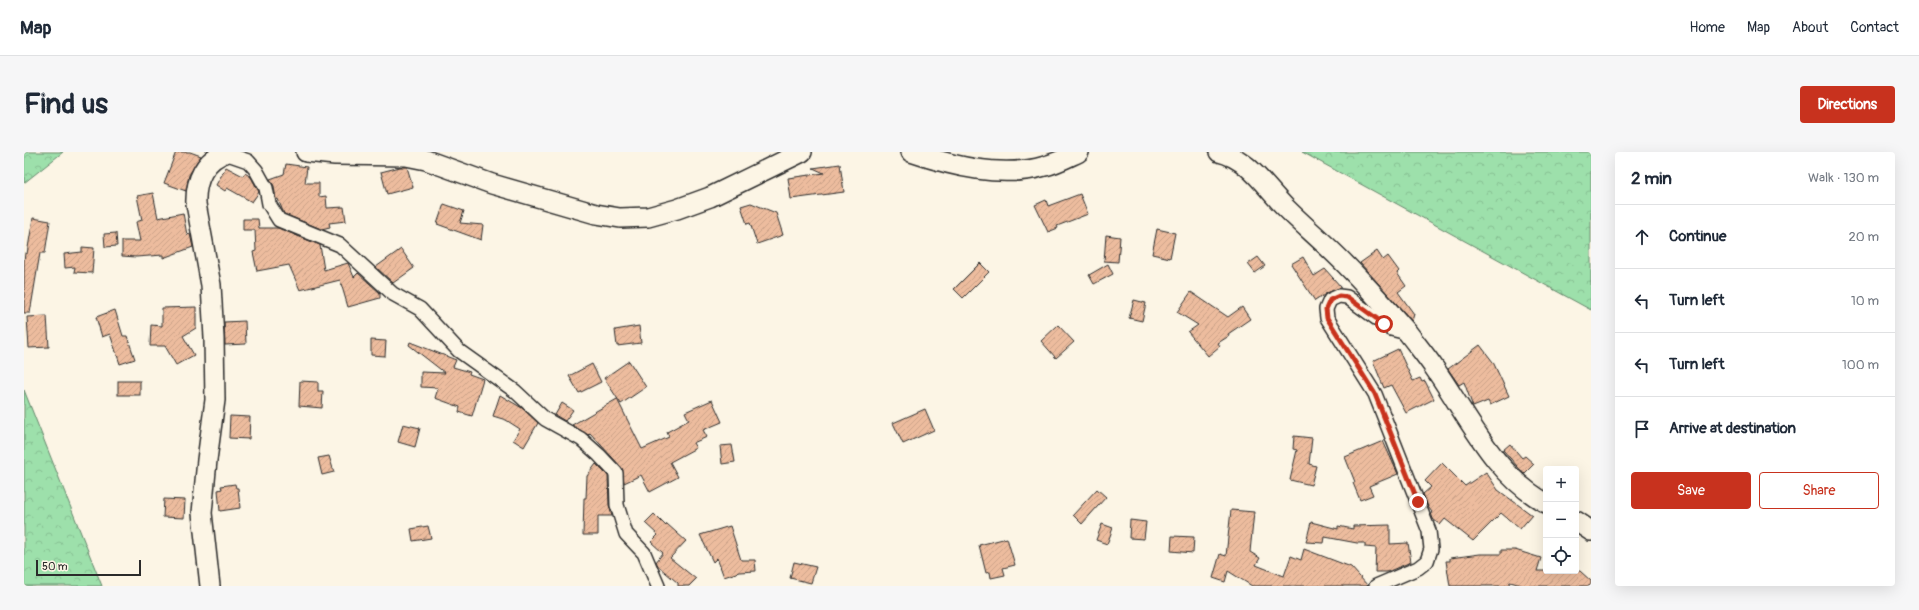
<!DOCTYPE html>
<html lang="en">
<head>
<meta charset="utf-8">
<style>
	:root { --surface:#fff; --page:#f6f6f7; --text:#1f2937; --muted:#747a83; --line:#e0e1e3; --accent:#c8321e }
	body { margin:0; font-family:Pangolin,sans-serif; background:var(--page); color:var(--text) }
	.controls { position:absolute; right:12px; bottom:12px; display:grid; overflow:hidden; border-radius:4px; box-shadow:0 4px 16px #0002 }
	.controls button { width:36px; height:36px; display:grid; place-items:center; padding:0; border:0; border-bottom:1px solid var(--line); background:var(--surface); color:var(--text); font:20px sans-serif }
	.scale { position:absolute; left:12px; bottom:10px; width:105px; box-sizing:border-box; padding-left:4px; border:2px solid #2b2b2b; border-top:0; font-size:11px; line-height:14px; white-space:nowrap; color:#2b2b2b; -webkit-text-stroke:3px #fcf5e5; paint-order:stroke }
	.stop { position:absolute; width:12px; height:12px; margin:-9px; border:3px solid #c8321e; border-radius:50%; background:#fff }
	.stop.end { background:#c8321e; border-color:#fff; box-shadow:0 1px 4px #0008 }
	.list { margin:0; padding:0; list-style:none }
	h2 { display:flex; justify-content:space-between; align-items:center; height:52px; margin:0; padding:0 16px; font-size:17px }
	h2 small { font-size:13px; font-weight:400; color:var(--muted) }
	.list li { display:grid; grid-template-columns:26px 1fr auto; gap:12px; align-items:center; box-sizing:border-box; height:64px; padding:0 16px; border-top:1px solid var(--line) }
	.list b { display:block; font-size:15px; white-space:nowrap }
	.list em { font-size:13px; font-style:normal; color:var(--muted) }
	.actions { display:flex; gap:8px; padding:12px 16px }
	.actions a { flex:1; padding:9px 0; border:1px solid var(--accent); border-radius:4px; text-align:center; font-size:14px; color:var(--accent) }
	.actions .main { background:var(--accent); color:#fff }
	.icon { flex:none; width:22px; height:22px; fill:none; stroke:currentColor; stroke-width:2; stroke-linecap:round; stroke-linejoin:round }
	.map { position:relative; flex:none; width:1567px; height:434px; overflow:hidden; border-radius:4px }
	header { display:flex; align-items:center; gap:24px; box-sizing:border-box; height:56px; padding:0 20px; background:var(--surface); border-bottom:1px solid var(--line) }
	header strong { font-size:19px }
	nav { display:flex; gap:22px; margin-inline-start:auto; font-size:14px }
	.intro { display:flex; align-items:center; justify-content:space-between; box-sizing:border-box; height:96px; padding:0 24px }
	h1 { margin:0; font-size:28px }
	.button { padding:10px 18px; border-radius:4px; background:var(--accent); color:#fff; font-size:14px; font-weight:700 }
	main { display:flex; gap:24px; padding:0 24px }
	aside { flex:1; background:var(--surface); border-radius:4px; box-shadow:0 4px 16px #0002 }
	.map>svg:first-child { display:block }
</style>
</head>
<body>
<header>
<strong>Map</strong>
<nav><a>Home</a><a>Map</a><a>About</a><a>Contact</a></nav>
</header>
<div class="intro"><h1>Find us</h1><a class="button">Directions</a></div>
<main>
<div class="map">
<svg width="1567" height="434" viewBox="0 0 1567 434">
	<defs>
		<pattern id="forest-crowns" width="20" height="18" patternUnits="userSpaceOnUse"><rect width="20" height="18" fill="#9de0ab"/><path d="M2 6a3 3 0 1 1 6 0M12 15a3 3 0 1 1 6 0" fill="none" stroke="#87c093"/></pattern>
		<pattern id="building-hatch" width="6" height="6" patternUnits="userSpaceOnUse"><rect width="6" height="6" fill="#edbc9e"/><path d="M-1 1l2-2M0 6l6-6M5 7l2-2" fill="none" stroke="#cba288"/></pattern>
	</defs>
	<rect width="100%" height="100%" fill="#fcf5e5"/>
	<filter id="ink" filterUnits="userSpaceOnUse"><feTurbulence type="fractalNoise" baseFrequency=".025" numOctaves="2"/><feDisplacementMap in="SourceGraphic" scale="8" xChannelSelector="R" yChannelSelector="G"/><feConvolveMatrix kernelMatrix="1 2 1 2 8 2 1 2 1" color-interpolation-filters="sRGB"/></filter>
	<g filter="url(#ink)">
		<g fill="url(#forest-crowns)" stroke="#64866b">
			<path d="M0 0H39L0 31Z"/>
			<path d="M1278 0H1567V158Z"/>
			<path d="M0 238 78 434H0Z"/>
		</g>
		<g fill="url(#building-hatch)" stroke="#2b2b2b">
			<path d="M152 0H166L177 4 165 23 162 39 140 31Z"/>
			<path d="M262 12 283 15 281 31H295V45L302 44 303 56 320 55 322 69 305 71 306 75 297 77 260 62 254 47 252 48 250 34 246 27 260 22Z"/>
			<path d="M816 12 820 40 767 47 764 26 800 21 789 16Z"/>
			<path d="M202 15 219 24 221 21 227 25 235 40 228 50 203 36 201 39 192 33Z"/>
			<path d="M376 15H383L389 35 363 42 357 20Z"/>
			<path d="M129 41 134 66 159 61 163 83 166 82 169 95 139 106V103L112 105 98 104V89H116L112 70 118 68 113 44Z"/>
			<path d="M1056 42 1064 62 1033 74 1034 76 1024 80 1011 53 1022 48 1024 54Z"/>
			<path d="M727 51 752 61 759 83 733 92 726 71 723 72 717 54Z"/>
			<path d="M420 52 440 59 436 71 459 73 457 88 413 72Z"/>
			<path d="M9 66 26 69 21 101H16L6 161H0V109L1 101 3 102Z"/>
			<path d="M219 67H234L235 76H254L296 93 300 118 324 111 330 125 334 121 356 141V146L324 155 316 128 276 138 265 113 233 119 229 100 232 99 231 78H219Z"/>
			<path d="M1133 77 1151 81 1146 106 1128 102Z"/>
			<path d="M92 81 93 94 81 95 80 82Z"/>
			<path d="M1082 83 1096 85 1094 110 1080 109Z"/>
			<path d="M58 95 70 96 68 121 50 120 51 115 41 116 40 102 58 100Z"/>
			<path d="M377 97 390 116 369 131 352 115Z"/>
			<path d="M1353 99 1359 108 1364 104 1375 119 1373 121 1382 134 1374 140 1390 162 1388 169 1336 111Z"/>
			<path d="M1234 105 1241 114 1231 121 1224 112Z"/>
			<path d="M1279 105 1290 124 1301 117 1317 135 1303 141 1291 149 1267 112Z"/>
			<path d="M956 111 965 120 939 146 930 137Z"/>
			<path d="M1084 112 1089 122 1070 132 1065 123Z"/>
			<path d="M1167 140 1204 165 1218 155 1226 167 1204 182 1205 184 1194 191 1196 194 1184 204 1164 180 1174 173 1153 160Z"/>
			<path d="M1110 148 1122 151 1118 169 1105 166Z"/>
			<path d="M172 155V176L159 184 170 203 152 213 141 194H126L127 173 138 174V156Z"/>
			<path d="M91 158 99 184H103L111 207 96 212 86 182 78 185 72 165Z"/>
			<path d="M23 164 25 195 5 196 3 165Z"/>
			<path d="M221 169 222 192 201 193 200 170Z"/>
			<path d="M1034 173 1050 190 1032 206 1017 189Z"/>
			<path d="M615 174 617 191 593 194 591 178Z"/>
			<path d="M347 188 362 189 361 204 347 203Z"/>
			<path d="M386 190 432 208 429 215 446 220 445 222 459 227 448 264 435 260 436 255 411 246 414 236 397 235V220L421 221 385 193Z"/>
			<path d="M1456 193 1469 210 1485 244 1466 253 1464 249 1449 255 1440 230 1435 233 1424 217Z"/>
			<path d="M1374 197 1389 229 1396 226 1398 230 1401 229 1410 247 1382 261 1367 233 1360 236 1349 209Z"/>
			<path d="M605 209 622 235 597 252 580 226Z"/>
			<path d="M568 212 577 230 555 241 545 224Z"/>
			<rect x="94" y="229" width="22" height="14"/>
			<path d="M276 229 294 230V239H299L298 256 275 254Z"/>
			<path d="M476 243 498 256 514 271 500 295 489 288 496 277 482 268 469 264Z"/>
			<path d="M593 247 618 297 645 285 643 280 665 268 661 260 688 248 698 270 679 278 683 285 669 291 672 296 646 310 654 325 626 340 617 323 600 331 598 316 566 281 564 283 548 273Z"/>
			<path d="M538 251 549 258 541 269 531 263Z"/>
			<path d="M901 257 910 278 879 292 869 271Z"/>
			<path d="M206 264 226 265 225 287 205 286Z"/>
			<path d="M379 272 396 276 391 295 374 290Z"/>
			<path d="M1270 284 1288 286 1285 312 1292 314 1287 333 1266 328 1273 298 1269 297Z"/>
			<path d="M1359 289 1374 322 1345 334 1349 343 1336 348 1329 331 1331 330 1321 305Z"/>
			<path d="M1486 292 1498 306 1501 304 1510 312 1500 322 1479 298Z"/>
			<path d="M708 293 711 310 698 312 696 294Z"/>
			<path d="M305 304 310 320 298 323 294 306Z"/>
			<path d="M1418 311 1441 334 1462 320 1474 338 1508 363 1496 377 1477 361 1449 389 1421 367 1416 373 1409 367 1407 361 1408 360 1404 355 1399 342 1407 335 1401 329Z"/>
			<path d="M572 312 584 324 585 353 588 364H574V383H559L560 346H562L563 324Z"/>
			<path d="M211 332 212 336H214L216 356 196 359 194 338 198 337 197 334Z"/>
			<path d="M1073 337 1082 345 1058 372 1049 363Z"/>
			<path d="M140 347 161 348 160 366 139 365Z"/>
			<path d="M1207 358 1230 360 1226 400 1236 406 1232 413 1260 424 1267 404 1277 408 1280 397 1327 415 1344 434H1228L1204 419 1201 430 1189 426 1196 402 1202 404Z"/>
			<path d="M630 362 642 374 643 372 662 389 646 406 672 427 665 434H654V431L635 415 632 410 639 401 627 390 634 383 621 371Z"/>
			<path d="M1106 368 1122 370 1120 387 1105 386Z"/>
			<path d="M1287 370 1314 377V374L1329 377V374L1366 373V392L1384 391 1387 410 1363 420H1351L1352 396 1341 395V391H1333L1301 385 1300 391 1282 390Z"/>
			<path d="M1078 372 1089 376 1083 392 1072 388Z"/>
			<path d="M404 374 407 386 389 389 387 377Z"/>
			<path d="M706 374 717 408H731L732 419 715 420 700 425 693 406 689 410 676 383Z"/>
			<path d="M1148 384 1170 385 1169 401 1147 399Z"/>
			<path d="M983 386 991 413 979 416 981 423 967 426 966 420 962 421 955 393Z"/>
			<path d="M1477 398H1491L1517 406 1513 419H1556L1567 429V434H1501L1486 430 1484 434H1426L1422 409H1426V406L1456 402H1477Z"/>
			<path d="M770 410 792 415 787 431 766 426Z"/>
		</g>
		<g fill="none" stroke-linecap="round" stroke-linejoin="round">
			<defs>
				<g id="street">
					<path d="M201 1 224 9 232 18 242 36 245 52 255 68 316 93 369 142 396 157 435 199 491 239 521 267 557 287 575 303 592 321 593 353 602 382 620 401 634 434"/>
					<path d="M1352 434 1394 416 1403 409 1407 397 1405 379 1351 242 1303 166 1302 157 1306 148 1315 144 1323 145 1367 177 1383 181"/>
				</g>
				<g id="secondary">
					<path d="M282 0 311 3 382 4 402 8 468 32 572 62 596 66 624 65 653 57 686 45 778 0"/>
					<path d="M887 0C928 14 978 27 1021 14 1033 11 1044 5 1055 0"/>
					<path d="M1195 0C1225 7 1240 34 1261 55 1281 75 1303 93 1323 114 1344 135 1364 158 1384 181 1393 193 1403 205 1411 217 1444 264 1470 323 1522 351"/>
					<path d="M1552 369 1567 379"/>
					<path d="M186 434 178 361 183 308 191 248 190 186 187 133 172 52C171 29 180 7 204 0"/>
				</g>
			</defs>
			<use href="#street" stroke="#2b2b2b" stroke-width="16"/>
			<use href="#secondary" stroke="#2b2b2b" stroke-width="22"/>
			<use href="#street" stroke="#fcf5e5" stroke-width="13"/>
			<use href="#secondary" stroke="#fcf5e5" stroke-width="19"/>
		</g>
	</g>
	<g fill="none" stroke-linecap="round" stroke-linejoin="round" filter="url(#ink)">
		<path stroke="#c8321e" stroke-width="5" d="M1360 172 1323 145 1315 144 1306 148 1302 157 1303 166 1351 242 1394 350"/>
	</g>
</svg>
<div class="controls">
<button>+</button>
<button>−</button>
<button><svg class="icon" aria-label="locate" viewBox="0 0 24 24"><circle cx="12" cy="12" r="6"/><path d="M12 2v4M12 18v4M2 12h4M18 12h4"/></svg></button>
</div>
<div class="scale">50 m</div>
<div class="stop" style="left:1360px;top:172px"></div>
<div class="stop end" style="left:1394px;top:350px"></div>
</div>
<aside>
<h2>2 min<small>Walk · 130 m</small></h2>
<ul class="list">
<li><svg class="icon" aria-label="ahead" viewBox="0 0 24 24"><path d="M12 20V5M6 11l6-6 6 6"/></svg><div><b>Continue</b></div><em>20 m</em></li>
<li><svg class="icon" aria-label="left" viewBox="0 0 24 24"><path d="M17 20v-9H6M10 6l-5 5 5 5"/></svg><div><b>Turn left</b></div><em>10 m</em></li>
<li><svg class="icon" aria-label="left" viewBox="0 0 24 24"><path d="M17 20v-9H6M10 6l-5 5 5 5"/></svg><div><b>Turn left</b></div><em>100 m</em></li>
<li><svg class="icon" aria-label="arrive" viewBox="0 0 24 24"><path d="M6 21V4h12l-3 4 3 4H6"/></svg><div><b>Arrive at destination</b></div></li>
</ul>
<div class="actions"><a class="main">Save</a><a>Share</a></div>
</aside>
</main>
</body>
</html>
